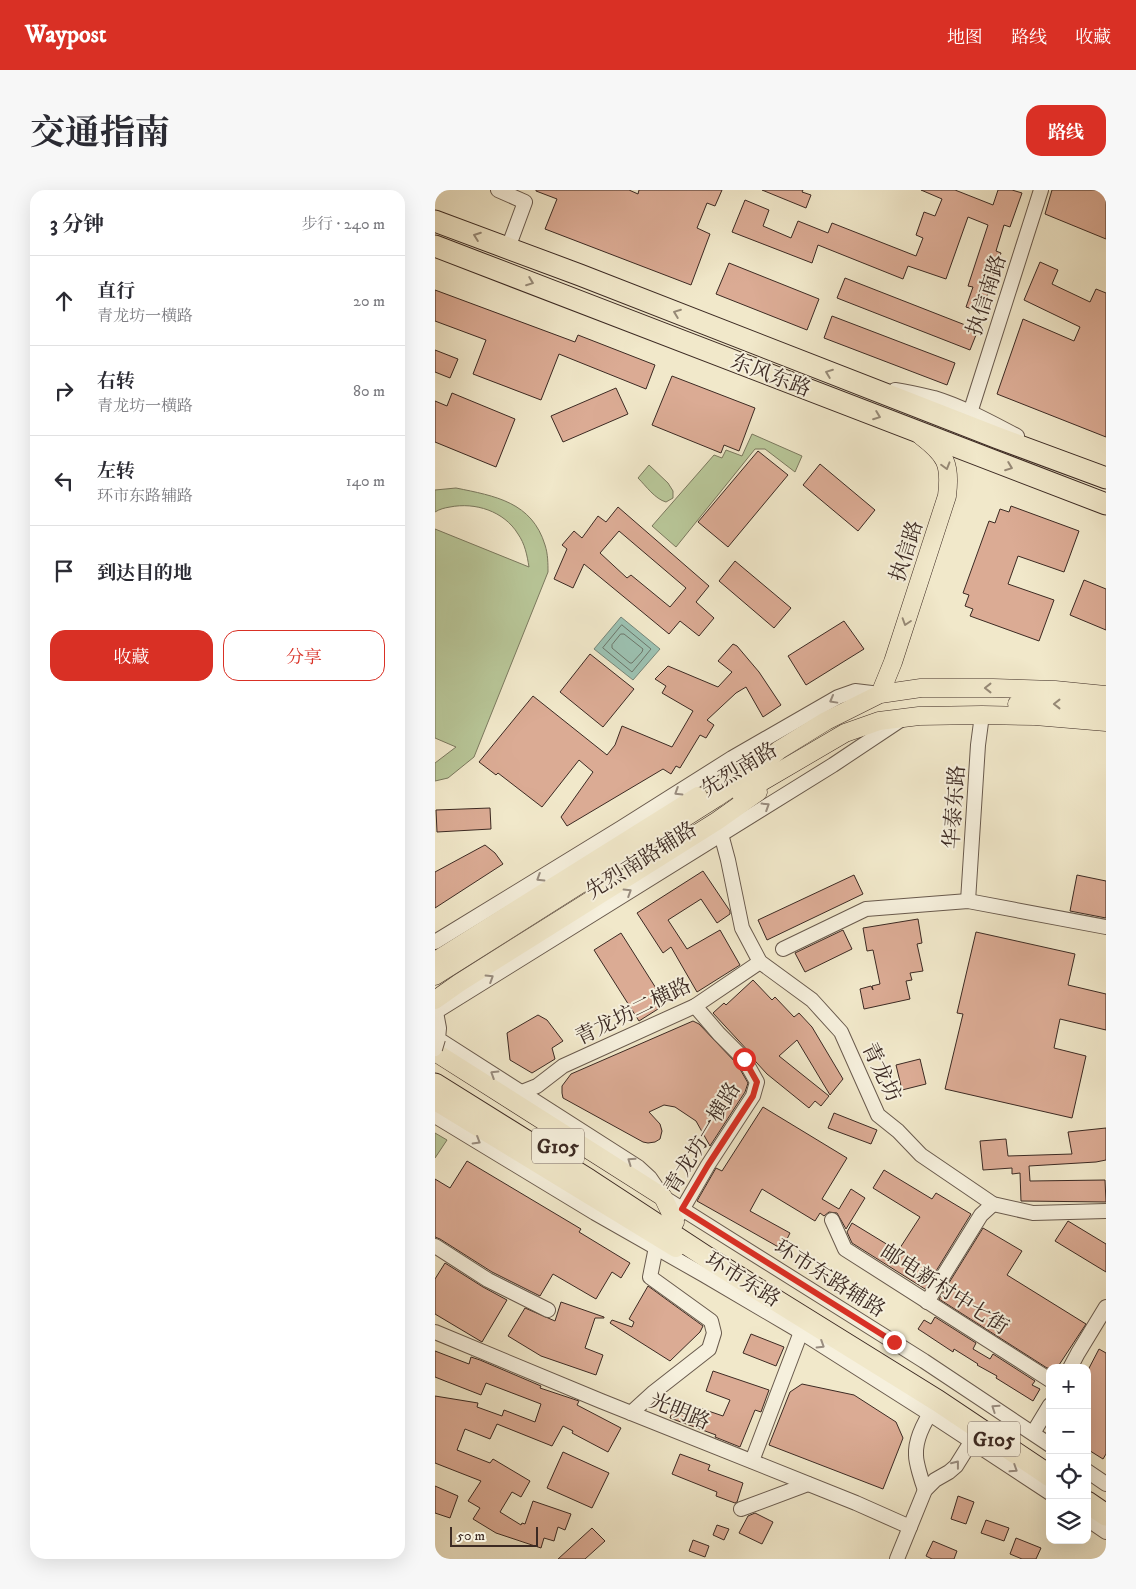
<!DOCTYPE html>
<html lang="zh">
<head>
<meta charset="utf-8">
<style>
	:root { --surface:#fff; --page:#f7f7f7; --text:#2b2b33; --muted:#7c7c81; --line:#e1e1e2; --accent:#d93025 }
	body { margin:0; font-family:"IM FELL DW Pica","Noto Serif SC",serif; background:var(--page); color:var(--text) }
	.controls { position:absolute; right:15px; bottom:15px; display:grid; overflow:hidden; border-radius:10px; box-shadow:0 5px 20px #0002 }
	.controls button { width:45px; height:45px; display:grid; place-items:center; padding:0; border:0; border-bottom:1px solid var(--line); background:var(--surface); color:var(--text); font:25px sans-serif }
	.scale { position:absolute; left:15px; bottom:12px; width:88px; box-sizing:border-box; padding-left:5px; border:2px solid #3c2a23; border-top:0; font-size:14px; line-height:18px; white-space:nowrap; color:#3c2a23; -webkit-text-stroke:4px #f6f0dd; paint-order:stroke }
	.stop { position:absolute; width:15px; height:15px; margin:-11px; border:4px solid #d93025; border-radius:50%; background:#fff }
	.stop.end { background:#d93025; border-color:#fff; box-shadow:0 1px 5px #0008 }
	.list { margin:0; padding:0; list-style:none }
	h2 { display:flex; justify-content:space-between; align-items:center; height:65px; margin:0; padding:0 20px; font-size:21px }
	h2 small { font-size:16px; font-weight:400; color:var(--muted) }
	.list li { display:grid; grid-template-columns:32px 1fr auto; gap:15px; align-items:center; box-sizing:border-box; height:90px; padding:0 20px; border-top:1px solid var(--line) }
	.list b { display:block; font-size:19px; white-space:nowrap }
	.list p { margin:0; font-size:16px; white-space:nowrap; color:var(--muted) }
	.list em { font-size:16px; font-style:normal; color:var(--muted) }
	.actions { display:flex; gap:10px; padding:15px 20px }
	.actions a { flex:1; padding:11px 0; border:1px solid var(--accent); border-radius:15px; text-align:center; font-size:18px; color:var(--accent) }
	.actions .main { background:var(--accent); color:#fff }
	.icon { flex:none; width:28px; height:28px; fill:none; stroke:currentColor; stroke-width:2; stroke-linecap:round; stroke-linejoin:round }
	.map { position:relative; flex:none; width:671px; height:1369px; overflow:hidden; border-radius:15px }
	header { display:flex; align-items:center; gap:30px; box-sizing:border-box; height:70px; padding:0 25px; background:var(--accent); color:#fff }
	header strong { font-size:24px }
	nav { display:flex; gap:28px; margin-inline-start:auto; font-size:18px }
	.intro { display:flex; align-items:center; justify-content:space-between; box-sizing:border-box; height:120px; padding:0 30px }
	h1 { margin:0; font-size:35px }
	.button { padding:12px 22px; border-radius:15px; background:var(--accent); color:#fff; font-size:18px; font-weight:700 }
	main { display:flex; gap:30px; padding:0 30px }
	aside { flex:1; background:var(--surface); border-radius:15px; box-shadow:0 5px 20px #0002 }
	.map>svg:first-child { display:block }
</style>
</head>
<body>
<header>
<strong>Waypost</strong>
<nav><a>地图</a><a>路线</a><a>收藏</a></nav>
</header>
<div class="intro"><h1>交通指南</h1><a class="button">路线</a></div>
<main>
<aside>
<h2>3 分钟<small>步行 · 240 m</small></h2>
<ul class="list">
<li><svg class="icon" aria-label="ahead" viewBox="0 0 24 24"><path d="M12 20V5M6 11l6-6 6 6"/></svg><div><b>直行</b><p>青龙坊一横路</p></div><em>20 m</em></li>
<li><svg class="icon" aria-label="right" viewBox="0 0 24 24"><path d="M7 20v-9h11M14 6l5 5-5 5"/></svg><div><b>右转</b><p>青龙坊一横路</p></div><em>80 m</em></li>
<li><svg class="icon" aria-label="left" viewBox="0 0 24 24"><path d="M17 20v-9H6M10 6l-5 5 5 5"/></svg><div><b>左转</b><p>环市东路辅路</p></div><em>140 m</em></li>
<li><svg class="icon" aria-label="arrive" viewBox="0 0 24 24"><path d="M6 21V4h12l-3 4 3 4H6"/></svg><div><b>到达目的地</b></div></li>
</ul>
<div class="actions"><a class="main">收藏</a><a>分享</a></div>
</aside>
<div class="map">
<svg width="671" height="1369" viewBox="0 0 671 1369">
	<rect width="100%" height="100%" fill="#f1e8ca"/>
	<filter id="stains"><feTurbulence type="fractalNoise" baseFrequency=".004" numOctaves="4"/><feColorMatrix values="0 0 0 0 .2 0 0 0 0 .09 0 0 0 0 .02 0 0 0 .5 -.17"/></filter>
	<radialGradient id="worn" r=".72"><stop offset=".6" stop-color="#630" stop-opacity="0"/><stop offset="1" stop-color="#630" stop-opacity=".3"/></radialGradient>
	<g fill="#b8c698" stroke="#7a785e">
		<path d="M317 244 367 266 360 282 330 259H320L241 357 217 336 279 265 287 268 291 260 307 266Z"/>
		<path d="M214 275 233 293 238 301V308L231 312C220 309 211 296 203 288Z"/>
		<path d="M21 298C60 306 97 312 110 355 113 364 113 374 113 382L39 567 13 588 0 591V573L21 557 0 548V339L94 377C92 365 90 354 83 344 69 321 40 312 15 317 9 318 5 319 0 322V300Z"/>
		<path d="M0 943 12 950 0 968Z"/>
	</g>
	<path fill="#9cc1b1" stroke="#768578" d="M186 427 225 459 198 490 159 459Z"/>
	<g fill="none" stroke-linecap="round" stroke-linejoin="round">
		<g stroke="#6c766a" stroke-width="1">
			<path d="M187 435 216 459 197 482 168 458Z"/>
			<path d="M186 444H189L208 459 207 462 197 473H195L177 458V455Z"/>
		</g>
	</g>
	<g fill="#dbab94" stroke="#3c2a23" fill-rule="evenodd">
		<path d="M101 0H194L203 4 204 0H287L280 16 272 13 262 38 275 44 256 95 110 39 122 9 101 1Z"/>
		<path d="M327 0H368L367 2 376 5 371 18Z"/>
		<path d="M486 0H520L558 15 563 0H577L587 3 575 37 569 35 561 61 566 63 547 122 531 117 538 97 533 96 553 35 533 27 511 89 473 76 468 89 383 55 377 73 297 42 310 10 334 20 328 36 356 48 363 31 393 43 397 33 481 66 488 48 481 45 489 22 500 26 507 9Z"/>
		<path d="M617 0H671V49L610 24Z"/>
		<path d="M605 72 623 80 617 94 655 112 661 99 671 103V247L562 204 588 129 639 151 645 137 589 110Z"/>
		<path d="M294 73 384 109 372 140 281 104Z"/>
		<path d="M410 88 543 140 535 160 402 108Z"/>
		<path d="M0 100 140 152 143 145 220 175 211 199 124 164 106 210 38 184 51 150 0 131Z"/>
		<path d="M397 126 520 173 512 195 389 148Z"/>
		<path d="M0 160 23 169 15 188 0 182Z"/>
		<path d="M237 186 320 218 304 261 289 255 286 263 217 235Z"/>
		<path d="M181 198 193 224 128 252 116 226Z"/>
		<path d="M17 203 80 229 61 277 0 252V211L12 216Z"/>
		<path d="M323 261 353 285 293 357 263 332Z"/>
		<path d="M385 274 440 320 423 341 368 295Z"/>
		<path d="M576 316 644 341 629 382 583 366 573 394 619 410 604 451 535 426 538 419 530 416 534 405 528 403 554 331 560 333 565 319 574 322Z"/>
		<path d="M183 317 274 396 261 412 279 428 264 446 245 431 234 444 149 374 138 398 119 389 132 359 127 355 139 341 147 348 163 326 171 332ZM184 341 251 398 235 417 196 385 192 388 165 363Z"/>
		<path d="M300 371 356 418 339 438 284 391Z"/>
		<path d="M649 390 671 399V440L635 425Z"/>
		<path d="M409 431 429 459 371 495 353 466Z"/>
		<path d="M298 454 302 456 324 482 346 515 328 527 311 497 301 503 272 530 279 535 271 548 265 545 245 578 241 576 236 584 228 579 132 636 126 627 158 582 144 570 107 617 63 583 61 585 44 572 98 506 172 565 180 555 187 536 237 557 258 521 227 503 231 496 220 489 233 476 283 497 297 482 283 471Z"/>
		<path d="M155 464 199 499 168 537 125 502Z"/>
		<path d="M55 618 56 639 2 642 1 620Z"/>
		<path d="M50 655 60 663 68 674 0 718V682Z"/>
		<path d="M268 681 295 721V724L282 733 266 709 233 730 252 759 285 740 305 775 262 802 236 757 228 763 202 723Z"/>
		<path d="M419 685 428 704 332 750 323 730Z"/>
		<path d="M642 685 671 691V728L635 721Z"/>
		<path d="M483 729 487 753 482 754 488 781 475 783 477 790 471 791 475 809 429 819 425 799 436 796 438 800 437 796 445 794 438 760 432 761 428 738Z"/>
		<path d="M408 740 417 759 370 782 360 763Z"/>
		<path d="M541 742 640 764 633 795 671 804V840L625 829 619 858 651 866 637 928 510 899 528 824 522 823Z"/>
		<path d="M186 743 231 814 204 831 159 760Z"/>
		<path d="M318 790 337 810 340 807 359 827 364 823 377 837 408 889 395 905 362 850 344 866 394 906 386 916 380 911 374 918 332 884 321 872 315 863 278 823 289 813 291 815Z"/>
		<path d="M103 825 112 830 128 851 117 858 120 869 97 883 75 870 72 843Z"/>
		<path d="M258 831 264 834 302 874 313 893 310 902 275 956 261 931 240 917 229 915 214 922 225 934 227 941 225 949 220 952 213 953 208 952 128 908 127 903V896L136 884Z"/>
		<path d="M485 869 491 894 467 900 461 875Z"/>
		<path d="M328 917 412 968 387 1009 404 1019 416 999 430 1008 411 1039 402 1023 394 1022 389 1026 385 1023 380 1031 327 999 315 1021 355 1043 347 1059 262 1011 281 978 287 981Z"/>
		<path d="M399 923 442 940 436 954 393 938Z"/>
		<path d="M671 938V970L661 972 594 976 595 991 670 990 671 1012 586 1011 585 983 577 984V978L548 980 545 951 571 949 573 966 637 964 633 942Z"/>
		<path d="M32 971 146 1039 144 1042 195 1073 186 1088 177 1082 161 1109 118 1084 105 1106 57 1082 5 1049 0 1047V989L15 998Z"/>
		<path d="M449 980 497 1009 501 1003 536 1024 490 1099 417 1053 412 1042 417 1033 463 1061 485 1027 438 998Z"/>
		<path d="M633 1031 671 1054V1082L620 1051Z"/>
		<path d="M548 1038 587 1061 572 1085 651 1134 622 1178H612L504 1109Z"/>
		<path d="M10 1073 48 1097 72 1110 47 1152 0 1124V1089Z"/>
		<path d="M213 1096 268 1136 265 1142 235 1171 175 1133 177 1130 197 1137 199 1132 194 1129Z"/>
		<path d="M126 1112 169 1127V1128H160L150 1158 168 1165 161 1185 106 1166 73 1146 90 1118 120 1131Z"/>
		<path d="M500 1127 541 1153 538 1159 555 1169 558 1164 600 1191 597 1195 605 1199 598 1211 561 1188 562 1186 542 1175 543 1174 519 1159 518 1162 483 1139 489 1130 496 1134Z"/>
		<path d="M316 1144 349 1157 341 1176 308 1163Z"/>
		<path d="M664 1159 671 1163V1264L668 1269 652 1259V1182Z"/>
		<path d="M0 1161 34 1174 36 1167 45 1170 106 1196 105 1198 144 1211 142 1215 186 1238 173 1262 137 1243 138 1241 128 1236 117 1256 62 1234 55 1249 30 1239 22 1260 55 1273 58 1269 95 1291 86 1307 77 1302 65 1322 86 1335 87 1333 90 1334 98 1311 136 1324 130 1340 123 1337 119 1351 109 1348 106 1358 61 1343 38 1329 45 1318 33 1311 46 1291 0 1273V1206L43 1213 42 1217 67 1226 69 1220 100 1232 106 1214 51 1193 46 1205 0 1187Z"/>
		<path d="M278 1181 334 1200 326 1222 320 1220 305 1257 280 1247 281 1245 235 1228 241 1210 288 1226 295 1210 271 1201Z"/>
		<path d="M367 1194 419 1205 461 1232 468 1248 448 1299 334 1255 355 1202Z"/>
		<path d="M128 1262 174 1283 157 1318 112 1298Z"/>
		<path d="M245 1264 275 1275 273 1280 308 1293 302 1312 300 1313 281 1306 282 1302 237 1284Z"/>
		<path d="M0 1296 23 1306 15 1328 0 1323Z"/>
		<path d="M523 1306 539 1312 531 1334 516 1329Z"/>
		<path d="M320 1323 338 1332 327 1354 304 1343 313 1326Z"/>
		<path d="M551 1330 574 1338 569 1351 546 1343Z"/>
		<path d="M282 1335 294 1339 289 1350 278 1345Z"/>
		<path d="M157 1338 170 1351 150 1369H123Z"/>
		<path d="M581 1348 606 1358 601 1369H587L575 1364Z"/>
		<path d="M258 1350 274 1356 270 1367 254 1361Z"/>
		<path d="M498 1351 522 1361 519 1369H497L491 1366Z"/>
	</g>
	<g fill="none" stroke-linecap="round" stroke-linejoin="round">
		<defs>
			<g id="minor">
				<path d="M63 0 90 12 73 58"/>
				<path d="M460 200C473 202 486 205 499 208 528 217 555 232 582 246"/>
				<path d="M535 223 606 0"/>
				<path d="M286 644 293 670 307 738 325 772 377 810 406 842 443 925 463 941 486 965 558 1014 598 1023 671 1021"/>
				<path d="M533 711 543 555 547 525"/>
				<path d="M0 752 186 638 297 568 403 507 420 501 445 504"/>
				<path d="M348 759 431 719 533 711 671 737"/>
				<path d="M0 817 4 838 3 849 203 977 215 988 228 1007 489 1171 615 1255"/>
				<path d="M2 821 398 575 467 529"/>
				<path d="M87 902 102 896 128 876 260 816 325 772"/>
				<path d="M0 926 160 1023 269 1085 366 1142 495 1224 615 1303"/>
				<path d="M244 1025 273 975 318 906 322 892 309 869 284 844 260 816"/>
				<path d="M397 1030 410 1059 615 1190"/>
				<path d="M0 1056 53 1090 113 1120"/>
				<path d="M492 1112 546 1025 558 1014"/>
				<path d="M0 1142 166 1211 421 1313 475 1337"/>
				<path d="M635 1178 643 1163 671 1117"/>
				<path d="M196 1223 219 1202 274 1159 279 1143 276 1131 215 1087 221 1057 230 1059"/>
				<path d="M598 1243 615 1215"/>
				<path d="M317 1271 366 1142"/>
				<path d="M652 1281 671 1294"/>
				<path d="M490 1300C487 1292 481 1273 481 1265 480 1248 491 1229 500 1216"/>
				<path d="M306 1319 373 1294"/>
				<path d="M652 1329 671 1342"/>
				<path d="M462 1369 490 1300 500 1290 514 1282 521 1276 541 1244"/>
			</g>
			<g id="major">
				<path d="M445 504 458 472 512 306C516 274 511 265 486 246"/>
				<path d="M582 514H638L671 517"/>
				<path d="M306 604 410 543 444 531 484 526 547 525 600 526 671 532"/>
				<path d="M0 771 263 606"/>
				<path d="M0 786 281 608 312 587 344 560 391 531 445 504 486 498H558L620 500 671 505"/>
				<path d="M0 810 24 793 282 631 323 602"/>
				<path d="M0 862 228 1007 240 1032"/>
				<path d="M0 911 241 1058"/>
			</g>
			<g id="highway">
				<path d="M0 31 145 85 563 248 671 288"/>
				<path d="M0 56 671 314"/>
				<path d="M0 894 154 990 276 1070 503 1211 615 1286"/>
				<path d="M652 1312 671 1325"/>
			</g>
		</defs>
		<use href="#minor" stroke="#695a4d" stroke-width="16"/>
		<use href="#major" stroke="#3c2a23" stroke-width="19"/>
		<use href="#highway" stroke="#3c2a23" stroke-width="23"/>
		<use href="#minor" stroke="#f6f0dd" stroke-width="14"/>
		<use href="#major" stroke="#f1e8ca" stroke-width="18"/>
		<use href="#highway" stroke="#f1e8ca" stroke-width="21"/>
		<defs>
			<path id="minor-bridge" d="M0 859 3 849"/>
		</defs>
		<use href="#minor-bridge" stroke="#695a4d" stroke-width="16" stroke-linecap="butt"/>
		<use href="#minor-bridge" stroke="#f6f0dd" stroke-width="14"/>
	</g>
	<defs><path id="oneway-chevron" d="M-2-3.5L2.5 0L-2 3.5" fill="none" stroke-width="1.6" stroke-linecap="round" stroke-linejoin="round" transform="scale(1.25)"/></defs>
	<g stroke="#968976">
		<use href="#oneway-chevron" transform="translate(42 46) rotate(-160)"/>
		<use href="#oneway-chevron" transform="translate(95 92) rotate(21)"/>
		<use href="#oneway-chevron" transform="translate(242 123) rotate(-159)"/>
		<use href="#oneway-chevron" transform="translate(394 183) rotate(-159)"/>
		<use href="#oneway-chevron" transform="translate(442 226) rotate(21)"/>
		<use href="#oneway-chevron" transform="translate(511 276) rotate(74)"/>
		<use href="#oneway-chevron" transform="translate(574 277) rotate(21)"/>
		<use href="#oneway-chevron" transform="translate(471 432) rotate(108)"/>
		<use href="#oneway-chevron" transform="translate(553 498) rotate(180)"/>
		<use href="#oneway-chevron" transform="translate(622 514) rotate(-180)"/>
	</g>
	<g stroke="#998d80">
		<use href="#oneway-chevron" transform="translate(398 510) rotate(151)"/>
		<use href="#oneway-chevron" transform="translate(243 602) rotate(148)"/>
		<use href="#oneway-chevron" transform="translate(331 616) rotate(-32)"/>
		<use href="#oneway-chevron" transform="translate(105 688) rotate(148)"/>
		<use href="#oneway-chevron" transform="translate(193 702) rotate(-32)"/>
		<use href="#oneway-chevron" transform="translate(55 788) rotate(-32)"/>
		<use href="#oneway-chevron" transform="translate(59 884) rotate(-148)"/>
		<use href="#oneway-chevron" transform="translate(42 951) rotate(31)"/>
		<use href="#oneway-chevron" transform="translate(196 971) rotate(-145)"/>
		<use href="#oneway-chevron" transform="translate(386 1155) rotate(32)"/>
		<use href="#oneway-chevron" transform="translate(560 1218) rotate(-146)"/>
		<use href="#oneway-chevron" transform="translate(521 1274) rotate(-52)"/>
		<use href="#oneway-chevron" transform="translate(579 1279) rotate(33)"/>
	</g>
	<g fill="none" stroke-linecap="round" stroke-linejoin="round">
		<path stroke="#d93025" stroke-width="6" d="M309 869 322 892 318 906 273 975 247 1019 459 1152"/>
	</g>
	<g text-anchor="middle" stroke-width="4" stroke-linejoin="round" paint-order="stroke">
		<g fill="#f6f0dd" stroke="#74655b" stroke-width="1">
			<rect x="97" y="938.5" width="52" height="35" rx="4"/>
			<rect x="533" y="1231.5" width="52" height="35" rx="4"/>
		</g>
		<g font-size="20" font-weight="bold" fill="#3c2a23">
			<text x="123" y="963">G105</text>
			<text x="559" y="1256">G105</text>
		</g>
		<g font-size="21" fill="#3c2a23" stroke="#f6f0dd">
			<text transform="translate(551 105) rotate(-72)" y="7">执信南路</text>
			<text transform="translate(336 185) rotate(21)" y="7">东风东路</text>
			<text transform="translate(471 361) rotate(-72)" y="7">执信路</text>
			<text transform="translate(304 579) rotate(-31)" y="7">先烈南路</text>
			<text transform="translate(519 617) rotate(-86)" y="7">华泰东路</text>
			<text transform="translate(206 670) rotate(-32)" y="7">先烈南路辅路</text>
			<text transform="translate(198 821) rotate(-26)" y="7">青龙坊二横路</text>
			<text transform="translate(447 882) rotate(64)" y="7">青龙坊</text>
			<text transform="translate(267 948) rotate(-59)" y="7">青龙坊一横路</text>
			<text transform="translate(395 1088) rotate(32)" y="7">环市东路辅路</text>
			<text transform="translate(308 1089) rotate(32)" y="7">环市东路</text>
			<text transform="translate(510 1099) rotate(33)" y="7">邮电新村中七街</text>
			<text transform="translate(245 1221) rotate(22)" y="7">光明路</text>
		</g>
	</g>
	<rect width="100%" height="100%" filter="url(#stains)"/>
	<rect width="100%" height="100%" fill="url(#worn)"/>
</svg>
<div class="controls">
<button>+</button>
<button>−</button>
<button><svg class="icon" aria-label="locate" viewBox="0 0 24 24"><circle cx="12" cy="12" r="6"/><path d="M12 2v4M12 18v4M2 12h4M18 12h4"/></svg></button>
<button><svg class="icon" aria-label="layers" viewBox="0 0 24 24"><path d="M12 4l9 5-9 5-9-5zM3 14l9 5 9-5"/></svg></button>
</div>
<div class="scale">50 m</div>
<div class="stop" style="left:309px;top:869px"></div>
<div class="stop end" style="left:459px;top:1152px"></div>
</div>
</main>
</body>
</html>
